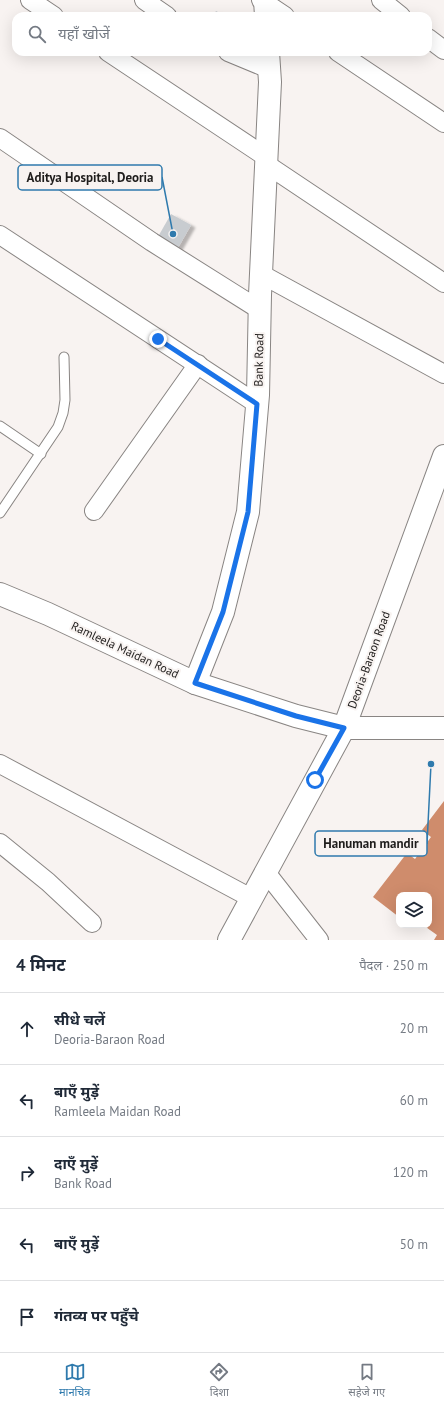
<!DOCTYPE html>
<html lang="hi">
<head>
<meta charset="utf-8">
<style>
	:root { --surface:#fff; --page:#f2f2f3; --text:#1f2937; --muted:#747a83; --line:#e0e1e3; --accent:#2f7aad }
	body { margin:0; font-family:"PT Sans","Noto Sans Devanagari",sans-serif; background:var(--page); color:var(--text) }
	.controls { position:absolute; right:12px; bottom:12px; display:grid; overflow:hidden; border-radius:8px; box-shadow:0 4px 16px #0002 }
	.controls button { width:36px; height:36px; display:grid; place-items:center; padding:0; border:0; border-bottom:1px solid var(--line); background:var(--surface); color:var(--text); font:20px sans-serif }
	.stop { position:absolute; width:12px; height:12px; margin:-9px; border:3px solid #1a73e8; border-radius:50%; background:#fff }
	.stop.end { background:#1a73e8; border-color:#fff; box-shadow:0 1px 4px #0008 }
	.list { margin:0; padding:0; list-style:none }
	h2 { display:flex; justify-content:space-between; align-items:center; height:52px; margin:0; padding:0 16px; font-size:17px }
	h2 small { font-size:13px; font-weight:400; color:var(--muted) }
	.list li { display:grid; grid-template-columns:26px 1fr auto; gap:12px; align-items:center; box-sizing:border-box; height:72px; padding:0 16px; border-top:1px solid var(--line) }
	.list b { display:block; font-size:15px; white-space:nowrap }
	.list p { margin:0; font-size:13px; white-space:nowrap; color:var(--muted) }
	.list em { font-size:13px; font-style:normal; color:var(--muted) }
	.icon { flex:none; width:22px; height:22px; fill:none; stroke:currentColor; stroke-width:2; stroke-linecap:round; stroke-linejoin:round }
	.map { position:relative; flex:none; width:444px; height:940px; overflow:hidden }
	.search { position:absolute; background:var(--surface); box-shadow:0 4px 16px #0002; left:12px; right:12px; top:12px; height:44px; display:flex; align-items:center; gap:10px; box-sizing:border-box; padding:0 14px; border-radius:12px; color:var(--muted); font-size:15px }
	.sheet { height:412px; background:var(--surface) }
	nav { display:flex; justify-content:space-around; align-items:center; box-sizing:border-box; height:56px; border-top:1px solid var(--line); background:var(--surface); font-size:11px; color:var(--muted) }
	nav a { display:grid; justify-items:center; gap:2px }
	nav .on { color:var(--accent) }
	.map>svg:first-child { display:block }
</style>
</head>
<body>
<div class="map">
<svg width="444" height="940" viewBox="0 0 444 940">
	<defs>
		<filter id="shadow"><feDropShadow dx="4.5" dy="2.5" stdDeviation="1" flood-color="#0004"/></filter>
	</defs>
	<rect width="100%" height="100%" fill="#f8f3f1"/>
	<path fill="#cf8c6c" d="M444 801V940H434L437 935 423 925H429V895H399V917L373 897 407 853 415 859 431 837 422 830Z"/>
	<g fill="#c8ccd0" filter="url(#shadow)">
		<path d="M216 11 226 16H213Z"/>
		<path d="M171 214 191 225 175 253 155 242Z"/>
	</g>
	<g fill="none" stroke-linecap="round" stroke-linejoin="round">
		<defs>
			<g id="lane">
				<path d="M0 426 41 454"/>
				<path d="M0 513 58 427 63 413 65 400 64 357"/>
			</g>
			<g id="street">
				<path d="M30 0 54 16"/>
				<path d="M144 0 167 16"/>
				<path d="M261 0 285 16"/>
				<path d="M381 0 401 16"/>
				<path d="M428 38 444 50"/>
				<path d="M108 52 266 157"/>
				<path d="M228 52 269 69"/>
				<path d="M338 52 444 123"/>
				<path d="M0 138 152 242 260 310"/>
				<path d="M266 164 444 283"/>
				<path d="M0 235 257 404"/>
				<path d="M261 274 444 374"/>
				<path d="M94 511 198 364"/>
				<path d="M0 764 251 898"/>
				<path d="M0 843 48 882 92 923"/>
				<path d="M265 871 319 940"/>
			</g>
			<g id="secondary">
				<path d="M265 0 266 16"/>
				<path d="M0 594 48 614 195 683 296 716 344 728H444"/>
				<path d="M195 683 223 612 248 512 258 395 260 295 270 82 268 52"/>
				<path d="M229 940 344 728 444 456"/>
			</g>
		</defs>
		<use href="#lane" stroke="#898583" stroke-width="11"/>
		<use href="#street" stroke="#898583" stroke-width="20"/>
		<use href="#secondary" stroke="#898583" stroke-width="24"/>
		<use href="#lane" stroke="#fff" stroke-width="9"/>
		<use href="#street" stroke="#fff" stroke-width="18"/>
		<use href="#secondary" stroke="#fff" stroke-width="22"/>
	</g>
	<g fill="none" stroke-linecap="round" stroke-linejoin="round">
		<path stroke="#1a73e8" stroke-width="5" d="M158 339 257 404 248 512 223 612 195 683 296 716 344 728 315 780"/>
	</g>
	<g text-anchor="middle" stroke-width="4" stroke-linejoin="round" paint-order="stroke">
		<g font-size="12" fill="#1f1d1c" stroke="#f8f3f1">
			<text transform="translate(259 360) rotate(-89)" y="4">Bank Road</text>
			<text transform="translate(125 650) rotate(25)" y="4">Ramleela Maidan Road</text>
			<text transform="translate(369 660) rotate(-70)" y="4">Deoria-Baraon Road</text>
		</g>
	</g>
	<path fill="none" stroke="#2f7aad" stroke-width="1.5" d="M173 234L162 177M431 764L427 844"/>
	<g fill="#2f7aad" stroke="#f8f3f1" stroke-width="1.5">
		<circle cx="173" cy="234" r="4"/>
		<circle cx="431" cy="764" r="4"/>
	</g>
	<g fill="#f8f3f1" stroke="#2f7aad" stroke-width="1.5">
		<rect x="18" y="165" width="144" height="25" rx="4"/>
		<rect x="315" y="831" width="112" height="25" rx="4"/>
	</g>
	<g font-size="13" text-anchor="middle" font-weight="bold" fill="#1f1d1c">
		<text x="90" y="182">Aditya Hospital, Deoria</text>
		<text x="371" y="848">Hanuman mandir</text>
	</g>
</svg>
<div class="controls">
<button><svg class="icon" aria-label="layers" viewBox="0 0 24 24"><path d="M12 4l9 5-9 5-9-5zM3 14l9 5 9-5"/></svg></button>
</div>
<div class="stop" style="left:315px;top:780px"></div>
<div class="stop end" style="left:158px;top:339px"></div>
<div class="search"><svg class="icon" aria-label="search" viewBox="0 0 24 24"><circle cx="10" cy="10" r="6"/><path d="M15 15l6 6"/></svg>यहाँ खोजें</div>
</div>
<section class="sheet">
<h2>4 मिनट<small>पैदल · 250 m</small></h2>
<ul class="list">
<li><svg class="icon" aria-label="ahead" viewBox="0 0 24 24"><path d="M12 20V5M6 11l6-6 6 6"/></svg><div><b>सीधे चलें</b><p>Deoria-Baraon Road</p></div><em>20 m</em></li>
<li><svg class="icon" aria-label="left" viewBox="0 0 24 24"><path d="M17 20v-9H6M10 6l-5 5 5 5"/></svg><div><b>बाएँ मुड़ें</b><p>Ramleela Maidan Road</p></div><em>60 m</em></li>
<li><svg class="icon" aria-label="right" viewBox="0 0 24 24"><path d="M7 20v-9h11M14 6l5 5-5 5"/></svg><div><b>दाएँ मुड़ें</b><p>Bank Road</p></div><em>120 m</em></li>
<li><svg class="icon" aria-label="left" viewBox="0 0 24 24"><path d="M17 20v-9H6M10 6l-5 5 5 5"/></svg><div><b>बाएँ मुड़ें</b></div><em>50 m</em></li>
<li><svg class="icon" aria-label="arrive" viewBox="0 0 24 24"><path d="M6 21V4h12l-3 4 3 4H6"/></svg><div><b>गंतव्य पर पहुँचे</b></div></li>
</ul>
</section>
<nav>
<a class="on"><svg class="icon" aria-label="map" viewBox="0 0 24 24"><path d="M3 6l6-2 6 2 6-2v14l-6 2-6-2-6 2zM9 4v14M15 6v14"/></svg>मानचित्र</a>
<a><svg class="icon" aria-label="directions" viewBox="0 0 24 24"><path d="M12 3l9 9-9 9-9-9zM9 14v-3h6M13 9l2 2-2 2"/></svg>दिशा</a>
<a><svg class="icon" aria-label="saved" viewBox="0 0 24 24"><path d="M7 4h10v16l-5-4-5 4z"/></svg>सहेजे गए</a>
</nav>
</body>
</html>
